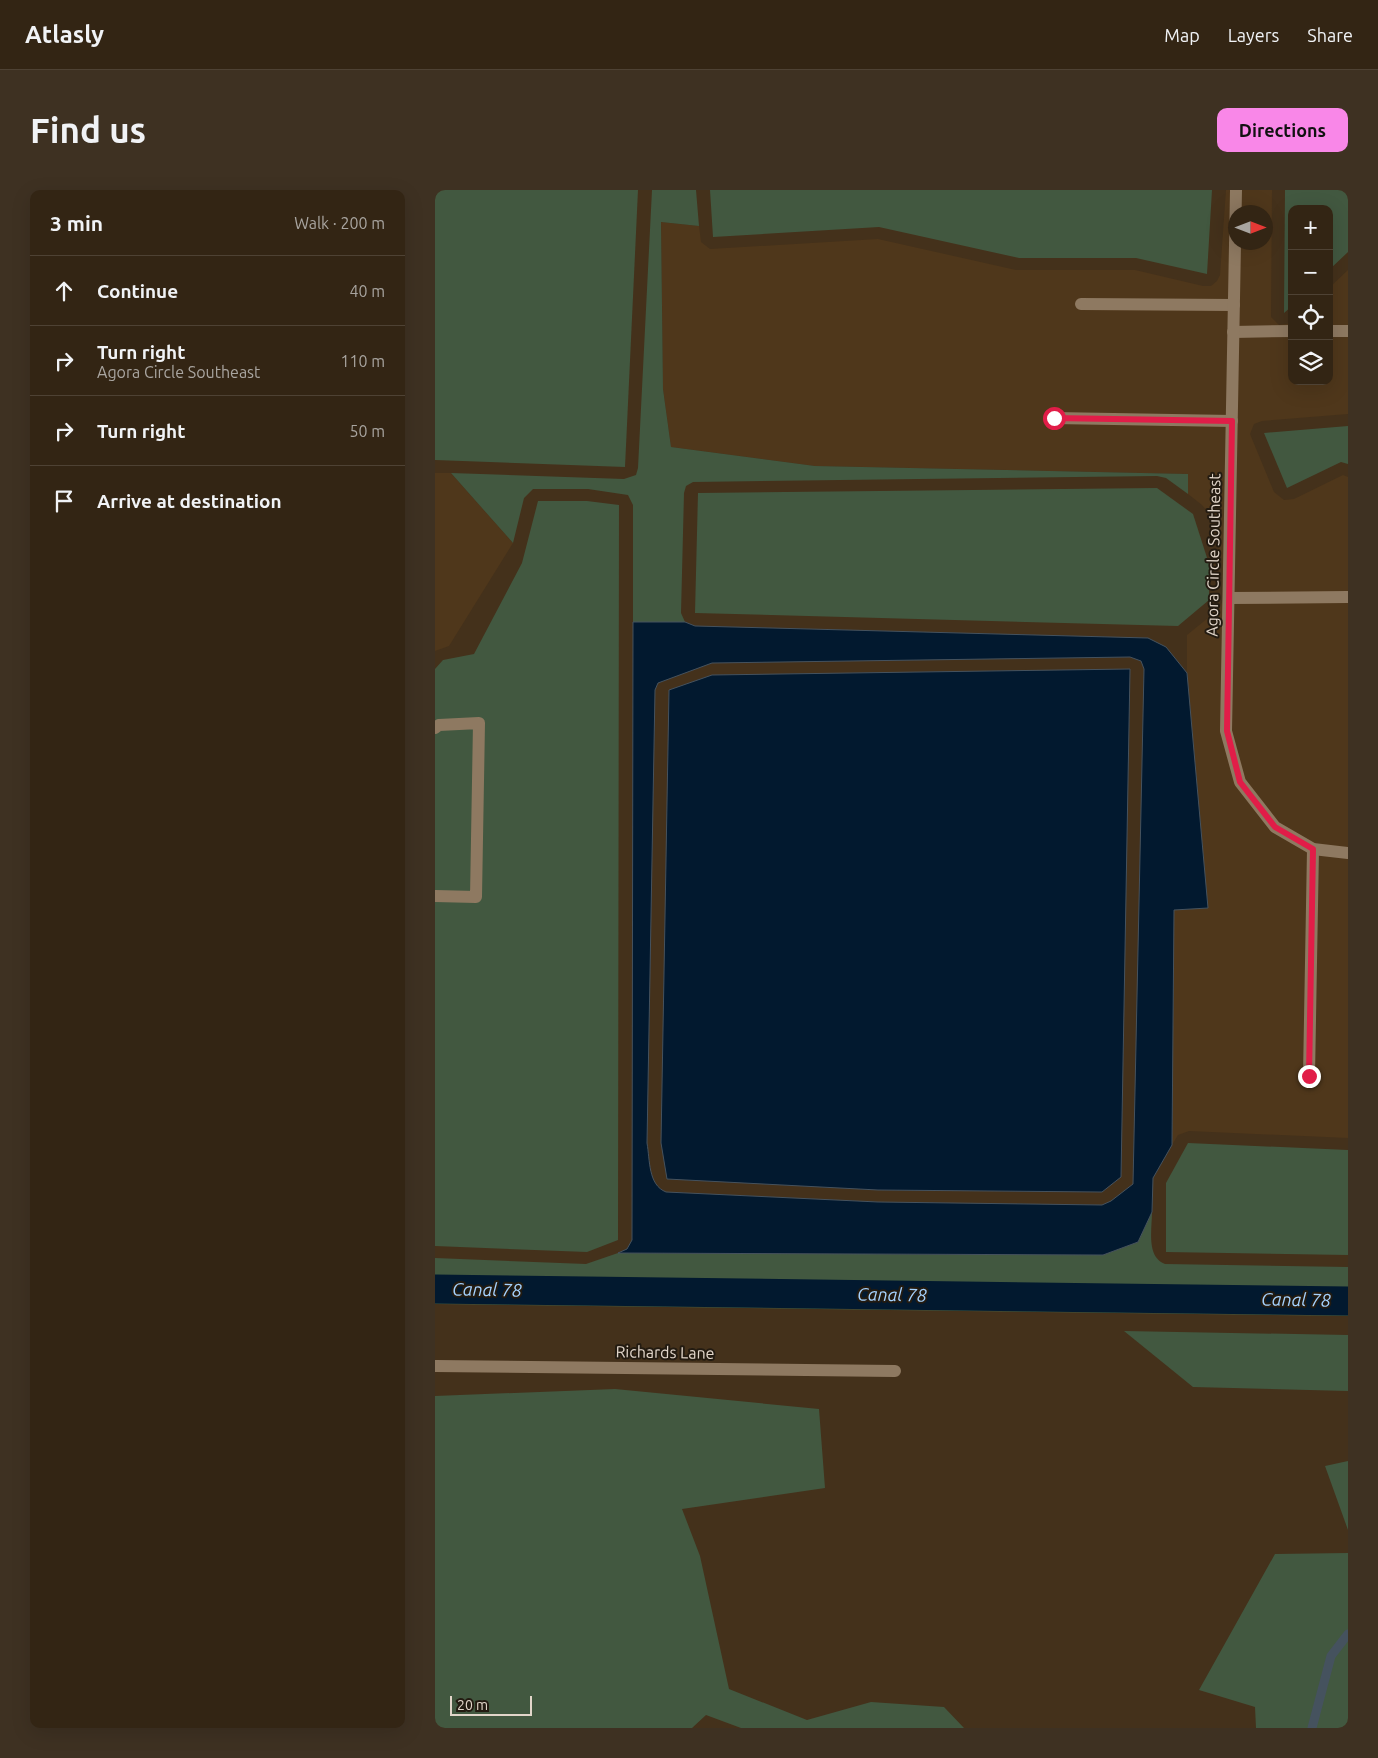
<!DOCTYPE html>
<html lang="en">
<head>
<meta charset="utf-8">
<style>
	:root { --surface:#332514; --page:#3e3122; --text:#f1f3f6; --muted:#a9a5a0; --line:#4e4234; --accent:#f987e8 }
	body { margin:0; font-family:Ubuntu,sans-serif; background:var(--page); color:var(--text) }
	.controls { position:absolute; right:15px; top:15px; display:grid; overflow:hidden; border-radius:10px; box-shadow:0 5px 20px #0002 }
	.controls button { width:45px; height:45px; display:grid; place-items:center; padding:0; border:0; border-bottom:1px solid var(--line); background:var(--surface); color:var(--text); font:25px sans-serif }
	.compass { position:absolute; left:793px; top:15px; width:45px; height:45px; border-radius:50%; background:var(--surface); box-shadow:0 5px 20px #0002; rotate:90deg }
	.scale { position:absolute; left:15px; bottom:12px; width:82px; box-sizing:border-box; padding-left:5px; border:2px solid #e2d6ca; border-top:0; font-size:14px; line-height:18px; white-space:nowrap; color:#e2d6ca; -webkit-text-stroke:4px #231b11; paint-order:stroke }
	.stop { position:absolute; width:15px; height:15px; margin:-11px; border:4px solid #e11d48; border-radius:50%; background:#fff }
	.stop.end { background:#e11d48; border-color:#fff; box-shadow:0 1px 5px #0008 }
	.list { margin:0; padding:0; list-style:none }
	h2 { display:flex; justify-content:space-between; align-items:center; height:65px; margin:0; padding:0 20px; font-size:21px }
	h2 small { font-size:16px; font-weight:400; color:var(--muted) }
	.list li { display:grid; grid-template-columns:32px 1fr auto; gap:15px; align-items:center; box-sizing:border-box; height:70px; padding:0 20px; border-top:1px solid var(--line) }
	.list b { display:block; font-size:19px; white-space:nowrap }
	.list p { margin:0; font-size:16px; white-space:nowrap; color:var(--muted) }
	.list em { font-size:16px; font-style:normal; color:var(--muted) }
	.icon { flex:none; width:28px; height:28px; fill:none; stroke:currentColor; stroke-width:2; stroke-linecap:round; stroke-linejoin:round }
	.map { position:relative; flex:none; width:913px; height:1538px; overflow:hidden; border-radius:10px }
	header { display:flex; align-items:center; gap:30px; box-sizing:border-box; height:70px; padding:0 25px; background:var(--surface); border-bottom:1px solid var(--line) }
	header strong { font-size:24px }
	nav { display:flex; gap:28px; margin-inline-start:auto; font-size:18px }
	.intro { display:flex; align-items:center; justify-content:space-between; box-sizing:border-box; height:120px; padding:0 30px }
	h1 { margin:0; font-size:35px }
	.button { padding:12px 22px; border-radius:10px; background:var(--accent); color:#111; font-size:18px; font-weight:700 }
	main { display:flex; gap:30px; padding:0 30px }
	aside { flex:1; background:var(--surface); border-radius:10px; box-shadow:0 5px 20px #0002 }
	.map>svg:first-child { display:block }
</style>
</head>
<body>
<header>
<strong>Atlasly</strong>
<nav><a>Map</a><a>Layers</a><a>Share</a></nav>
</header>
<div class="intro"><h1>Find us</h1><a class="button">Directions</a></div>
<main>
<aside>
<h2>3 min<small>Walk · 200 m</small></h2>
<ul class="list">
<li><svg class="icon" aria-label="ahead" viewBox="0 0 24 24"><path d="M12 20V5M6 11l6-6 6 6"/></svg><div><b>Continue</b></div><em>40 m</em></li>
<li><svg class="icon" aria-label="right" viewBox="0 0 24 24"><path d="M7 20v-9h11M14 6l5 5-5 5"/></svg><div><b>Turn right</b><p>Agora Circle Southeast</p></div><em>110 m</em></li>
<li><svg class="icon" aria-label="right" viewBox="0 0 24 24"><path d="M7 20v-9h11M14 6l5 5-5 5"/></svg><div><b>Turn right</b></div><em>50 m</em></li>
<li><svg class="icon" aria-label="arrive" viewBox="0 0 24 24"><path d="M6 21V4h12l-3 4 3 4H6"/></svg><div><b>Arrive at destination</b></div></li>
</ul>
</aside>
<div class="map">
<svg width="913" height="1538" viewBox="0 0 913 1538">
	<rect width="100%" height="100%" fill="#44311b"/>
	<g fill="#4f371b" fill-rule="evenodd">
		<path d="M791 0H837L836 127 844 135 857 133V191H894V98L913 80V224L827 231 819 234 815 244 839 302 849 310 859 309 908 285 913 287V948L754 941 743 945 737 955 739 719 773 718 752 483V445L784 419 788 410 787 370 772 321 767 315 753 304V284L380 276 236 257 228 199 226 32 264 36 266 52 275 59 443 49 581 80H700L768 96H776L782 91 785 85ZM801 22H831V52H801Z"/>
		<path d="M0 283H16L78 353 14 456 0 461Z"/>
	</g>
	<g fill="#425840">
		<path d="M0 0H203L190 277 0 270Z"/>
		<path d="M217 0H261L264 36 226 32 228 199 236 257 380 276 753 284V304L731 288 722 286 258 292 251 296 249 303 246 423 250 432H198V315L193 305 153 299H98L89 308 78 353 16 283 189 289 201 285 203 278Z"/>
		<path d="M275 0H777L772 84 701 68H584L444 37 278 47Z"/>
		<path d="M850 0H913V62L894 80V19H857V116L849 123Z"/>
		<path d="M913 236V274L906 272 852 298 829 243Z"/>
		<path d="M722 298 758 324 774 374V410L743 436 260 423 263 303Z"/>
		<path d="M103 311H152L184 315 183 1050 152 1062 0 1056V479L8 470 39 464 87 373Z"/>
		<path d="M753 953 913 960V1065L731 1062V993Z"/>
		<path d="M717 1022C717 1039 711 1067 730 1074L913 1077V1126L0 1114V1068L151 1074 183 1063 668 1065 703 1052Z"/>
		<path d="M689 1141 913 1145V1201L758 1197Z"/>
		<path d="M180 1199 384 1219 390 1298 247 1319 265 1366 294 1499 372 1530 436 1512 509 1517 529 1538H306L271 1525 257 1538H0V1206Z"/>
		<path d="M913 1271V1340L890 1276Z"/>
		<path d="M913 1363V1535L911 1538H821L820 1517 764 1500 840 1364Z"/>
	</g>
	<g fill="#02192f" stroke="#45525e" fill-rule="evenodd">
		<path d="M198 432H250L260 436 713 448 731 457 752 483 773 718 739 720 737 955 718 988 717 1022 703 1052 668 1065 183 1063 192 1059 197 1050ZM695 467 706 471 709 479 698 994 676 1011 667 1015 443 1012 231 1002C213 995 215 970 212 953L220 500 223 493 277 473Z"/>
		<path d="M695 479 686 987 667 1002 443 1000 232 989 226 953 234 500 277 485Z"/>
	</g>
	<g fill="none" stroke-linecap="round" stroke-linejoin="round">
		<path stroke="#45525e" stroke-width="9" d="M877 1538 896 1466 913 1444"/>
		<path stroke="#02192f" stroke-width="29" d="M0 1099 913 1111"/>
		<g stroke="#8e7961" stroke-width="12">
			<path d="M646 114 799 115"/>
			<path d="M894 141H913"/>
			<path d="M798 142 857 141"/>
			<path d="M619 228 797 231"/>
			<path d="M794 408 913 407"/>
			<path d="M0 538 4 535 44 533 41 707 0 706"/>
			<path d="M874 886 878 659"/>
		</g>
		<g stroke="#8e7961" stroke-width="12">
			<path d="M801 0 791 541 805 592 840 637 878 659 913 663"/>
			<path d="M0 1176 460 1181"/>
		</g>
	</g>
	<g fill="none" stroke-linecap="round" stroke-linejoin="round">
		<path stroke="#e11d48" stroke-width="6" d="M619 228 797 231 792 541 805 592 840 637 878 659 874 886"/>
	</g>
	<g text-anchor="middle" stroke-width="4" stroke-linejoin="round" paint-order="stroke">
		<g font-size="16" fill="#e2d6ca" stroke="#231b11">
			<text transform="translate(778 365) rotate(-89)" y="6">Agora Circle Southeast</text>
			<text transform="translate(230 1162) rotate(1)" y="6">Richards Lane</text>
		</g>
		<g font-size="18" font-style="italic" fill="#a5d2fe" stroke="#231b11">
			<text transform="translate(52 1100) rotate(1)" y="6">Canal 78</text>
			<text transform="translate(457 1105) rotate(1)" y="6">Canal 78</text>
			<text transform="translate(861 1110) rotate(1)" y="6">Canal 78</text>
		</g>
	</g>
</svg>
<div class="controls">
<button>+</button>
<button>−</button>
<button><svg class="icon" aria-label="locate" viewBox="0 0 24 24"><circle cx="12" cy="12" r="6"/><path d="M12 2v4M12 18v4M2 12h4M18 12h4"/></svg></button>
<button><svg class="icon" aria-label="layers" viewBox="0 0 24 24"><path d="M12 4l9 5-9 5-9-5zM3 14l9 5 9-5"/></svg></button>
</div>
<svg class="compass" viewBox="-18 -18 36 36"><path d="M0-13l5 13h-10z" fill="#e53935"/><path d="M0 13l5-13h-10z" fill="#a9a5a0"/></svg>
<div class="scale">20 m</div>
<div class="stop" style="left:619px;top:228px"></div>
<div class="stop end" style="left:874px;top:886px"></div>
</div>
</main>
</body>
</html>
